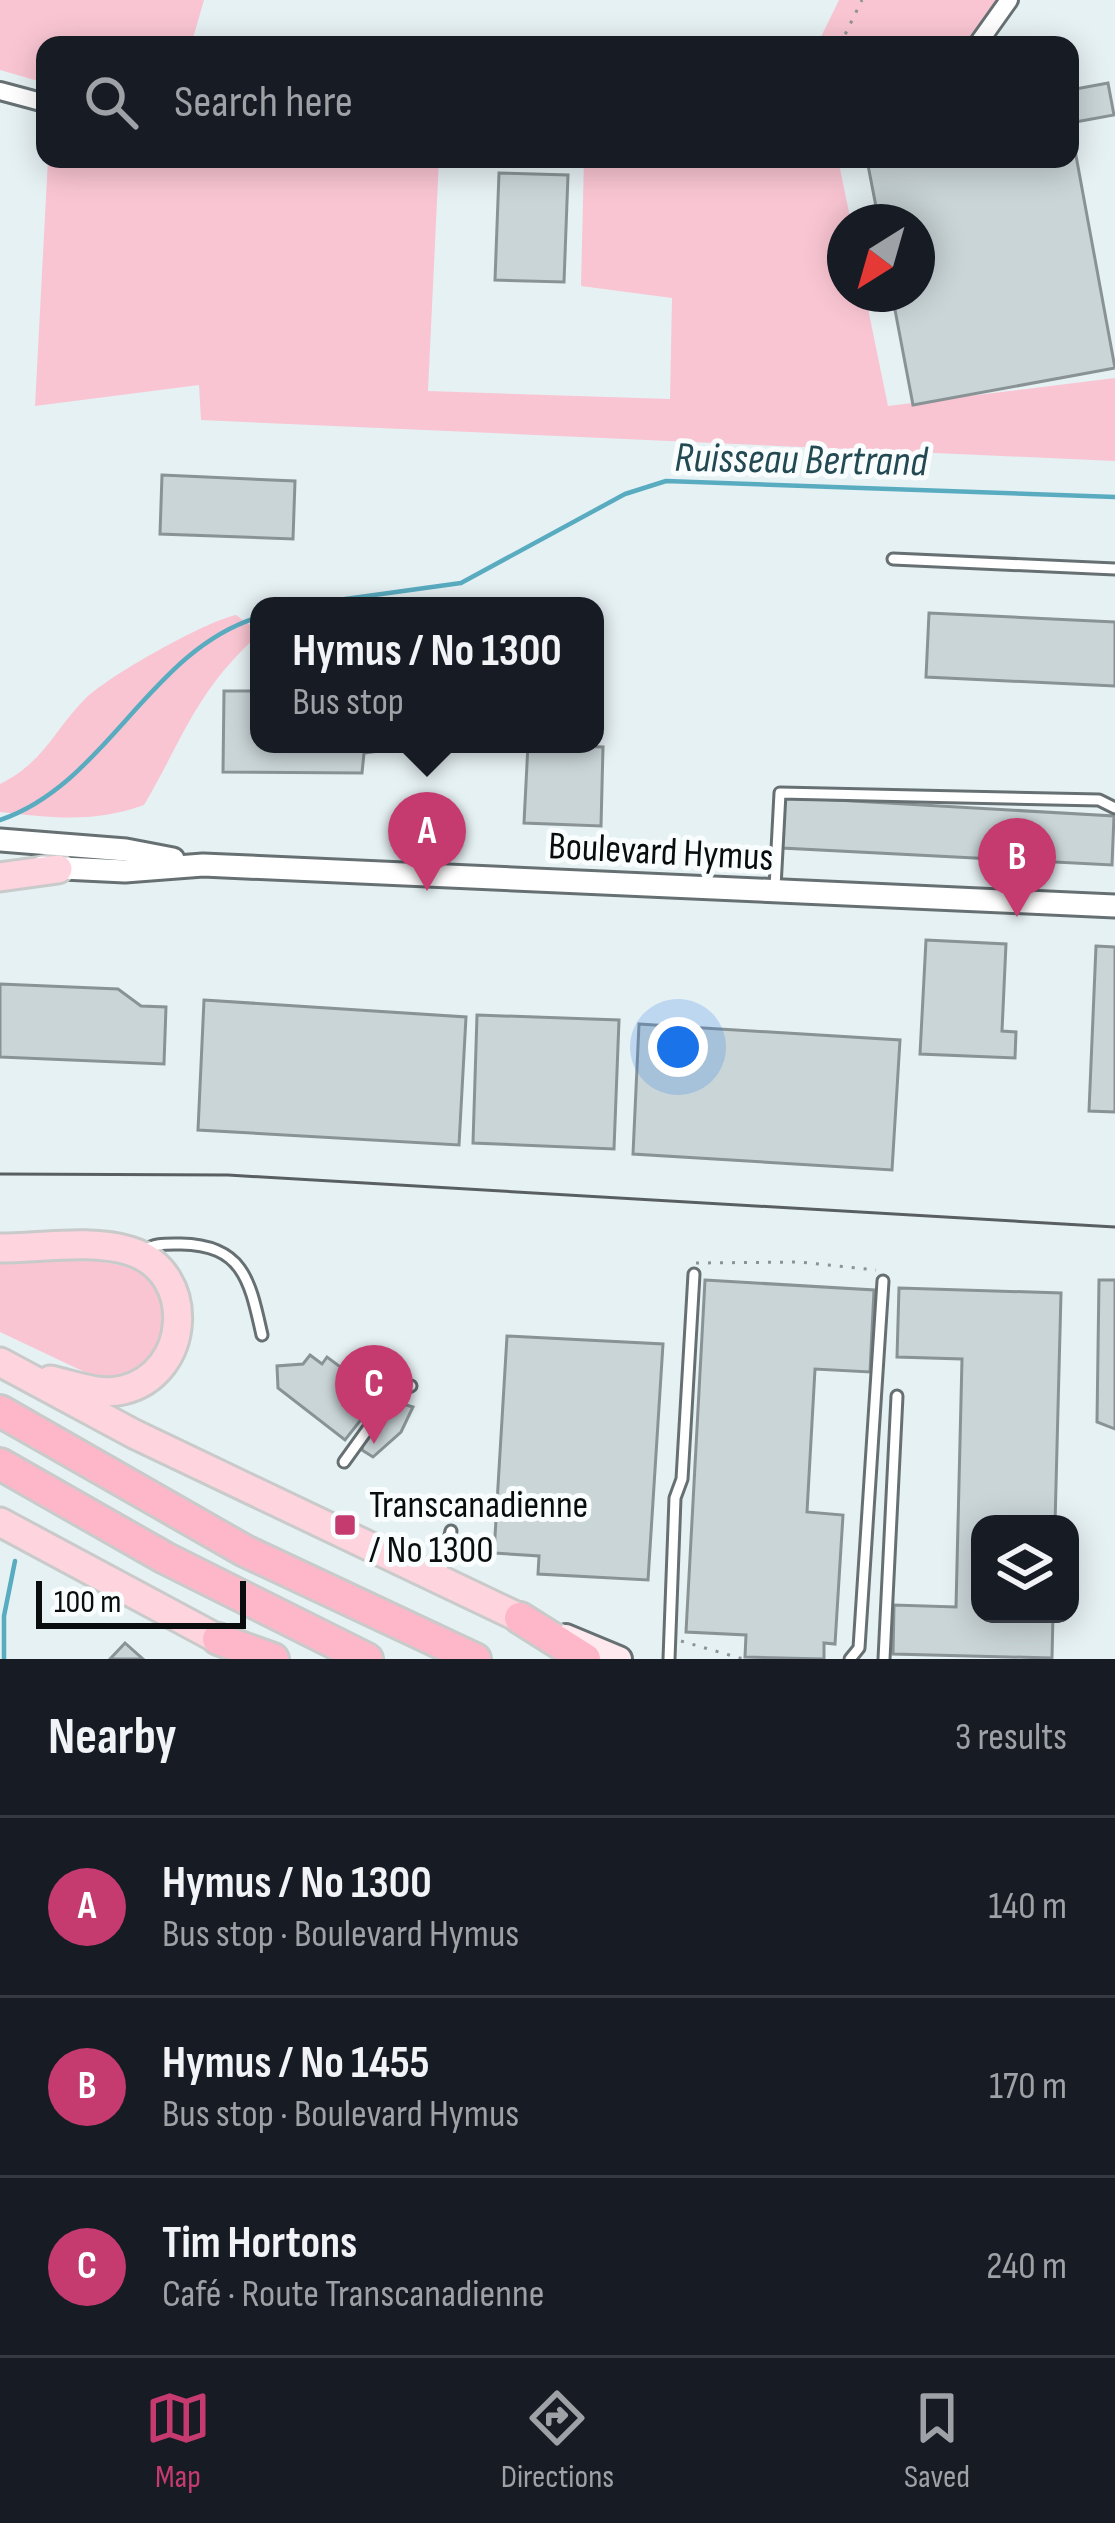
<!DOCTYPE html>
<html lang="en">
<head>
<meta charset="utf-8">
<style>
	:root { --surface:#171b24; --page:#242831; --text:#f1f3f6; --muted:#9ea1a6; --line:#363941; --accent:#c53a6f }
	body { margin:0; font-family:"Sofia Sans Condensed",sans-serif; background:var(--page); color:var(--text) }
	.controls { position:absolute; right:36px; bottom:36px; display:grid; overflow:hidden; border-radius:24px; box-shadow:0 6px 30px #0003 }
	.controls button { width:108px; height:108px; display:grid; place-items:center; padding:0; border:0; border-bottom:3px solid var(--line); background:var(--surface); color:var(--text); font:60px sans-serif }
	.compass { position:absolute; left:827px; top:204px; width:108px; height:108px; border-radius:50%; background:var(--surface); box-shadow:0 6px 30px #0003; rotate:217deg }
	.scale { position:absolute; left:36px; bottom:30px; width:210px; box-sizing:border-box; padding-left:12px; border:6px solid #090d0e; border-top:0; font-size:33px; line-height:42px; white-space:nowrap; color:#090d0e; -webkit-text-stroke:9px #f9fdfe; paint-order:stroke }
	.you { position:absolute; left:678px; top:1047px; width:42px; height:42px; margin:-30px; border:9px solid #fff; border-radius:50%; background:#1a73e8; box-shadow:0 0 0 18px #1a73e833 }
	.badge { display:grid; place-items:center; width:78px; height:78px; border-radius:50%; background:var(--accent); color:#fff; font-size:39px; font-weight:700 }
	.pin { position:absolute; translate:-50% -99px; filter:drop-shadow(0 3px 6px #0008) }
	.pin::after { content:''; position:absolute; top:63px; width:42px; height:36px; background:inherit; clip-path:polygon(0 0,100% 0,50% 100%) }
	.popup { position:absolute; left:250px; top:597px; width:354px; height:156px; box-sizing:border-box; display:grid; place-content:center; border-radius:24px; background:var(--surface); filter:drop-shadow(0 3px 9px #0005); font-size:39px; white-space:nowrap; color:var(--muted) }
	.popup b { font-size:45px; color:var(--text) }
	.popup::after { content:''; position:absolute; left:50%; top:100%; margin-left:-24px; border:24px solid transparent; border-top-color:var(--surface) }
	.list { margin:0; padding:0; list-style:none }
	h2 { display:flex; justify-content:space-between; align-items:center; height:156px; margin:0; padding:0 48px; font-size:51px }
	h2 small { font-size:39px; font-weight:400; color:var(--muted) }
	.list li { display:grid; grid-template-columns:78px 1fr auto; gap:36px; align-items:center; box-sizing:border-box; height:180px; padding:0 48px; border-top:3px solid var(--line) }
	.list b { display:block; font-size:45px; white-space:nowrap }
	.list p { margin:0; font-size:39px; white-space:nowrap; color:var(--muted) }
	.list em { font-size:39px; font-style:normal; color:var(--muted) }
	.icon { flex:none; width:66px; height:66px; fill:none; stroke:currentColor; stroke-width:2; stroke-linecap:round; stroke-linejoin:round }
	.map { position:relative; flex:none; width:1115px; height:1659px; overflow:hidden }
	.search { position:absolute; background:var(--surface); box-shadow:0 6px 30px #0003; left:36px; right:36px; top:36px; height:132px; display:flex; align-items:center; gap:30px; box-sizing:border-box; padding:0 42px; border-radius:24px; color:var(--muted); font-size:45px }
	.sheet { height:696px; background:var(--surface) }
	nav { display:flex; justify-content:space-around; align-items:center; box-sizing:border-box; height:168px; border-top:3px solid var(--line); background:var(--surface); font-size:33px; color:var(--muted) }
	nav a { display:grid; justify-items:center; gap:6px }
	nav .on { color:var(--accent) }
	.map>svg:first-child { display:block }
</style>
</head>
<body>
<div class="map">
<svg width="1115" height="1659" viewBox="0 0 1115 1659">
	<rect width="100%" height="100%" fill="#e6f1f4"/>
	<g fill="#f9c5d2">
		<path d="M0 0H204L191 45H45V83L0 70Z"/>
		<path d="M839 0H1009L977 45H817Z"/>
		<path d="M48 159H439L428 391 670 399 672 298 581 286 584 159 790 165 838 159 851 222H845V294H865L888 406 1115 378V461L201 420 199 385 35 406Z"/>
		<path d="M236 615 254 628 255 638C195 693 183 739 144 805 94 823 52 818 0 812V784C44 762 52 733 84 700 106 677 206 621 236 615Z"/>
		<path d="M0 1258C82 1259 216 1247 147 1372L93 1385V1376L0 1332Z"/>
	</g>
	<g fill="none" stroke-linecap="round" stroke-linejoin="round">
		<g stroke="#59acc0" stroke-width="4.5">
			<path d="M295 606 461 583 625 494 666 481 1115 497"/>
			<path d="M0 820C107 784 149 650 259 617"/>
			<path d="M4 1659V1616L15 1561"/>
		</g>
	</g>
	<g fill="#cad5d8" stroke="#899395" stroke-width="3">
		<path d="M1108 83 1114 115 1070 123 1115 368 913 405 892 294H917V222H879L867 160 1070 159V90Z"/>
		<path d="M499 173 568 175 564 282 495 280Z"/>
		<path d="M162 475 295 481 293 539 160 534Z"/>
		<path d="M929 613 1115 622V686L926 677Z"/>
		<path d="M224 691H259V744H380V751L364 753 362 773 223 772Z"/>
		<path d="M528 744 603 747 601 826 524 823Z"/>
		<path d="M783 797 1114 816 1112 865 782 848Z"/>
		<path d="M926 940 1006 944 1002 1031 1016 1032 1015 1058 920 1054Z"/>
		<path d="M1096 946 1115 947V1112L1089 1111Z"/>
		<path d="M0 984 118 989 141 1006 166 1007 164 1064 0 1057Z"/>
		<path d="M204 1000 466 1017 459 1145 198 1130Z"/>
		<path d="M477 1015 619 1020 614 1149 473 1143Z"/>
		<path d="M639 1024 900 1040 892 1170 633 1154Z"/>
		<path d="M705 1280 874 1290 870 1372 815 1369 807 1512 843 1515 835 1644 824 1643V1659L745 1657 746 1635 686 1632Z"/>
		<path d="M1099 1280H1115V1429L1097 1422Z"/>
		<path d="M899 1288 1061 1293 1055 1524H980V1614H1053L1052 1658 893 1654 894 1605 956 1607 962 1359 897 1357Z"/>
		<path d="M507 1336 663 1344 648 1580 538 1574 539 1556 494 1553Z"/>
		<path d="M310 1355 322 1364 327 1357 354 1377 344 1390 346 1396 367 1412 345 1440 278 1388 277 1366 303 1364Z"/>
		<path d="M393 1401 413 1407 401 1432 373 1457 362 1450 364 1438Z"/>
		<path d="M125 1643 143 1659H110Z"/>
	</g>
	<g fill="none" stroke-linecap="round" stroke-linejoin="round">
		<defs>
			<g id="service">
				<path d="M893 559 1115 569"/>
				<path d="M775 887 780 793 1099 800 1115 808"/>
				<path d="M143 1251C155 1243 166 1244 181 1244 244 1245 250 1282 262 1335"/>
				<path d="M344 1462 393 1394 411 1386"/>
				<path d="M440 1575 451 1531"/>
				<path d="M669 1659 675 1498 682 1479 694 1274"/>
				<path d="M850 1659 859 1648 883 1281"/>
				<path d="M884 1659 897 1396"/>
			</g>
			<g id="minor">
				<path d="M977 45 1009 0"/>
				<path d="M0 91 45 103"/>
			</g>
			<g id="tertiary">
				<path d="M0 840 126 850 173 859"/>
				<path d="M42 867 125 871 203 865 1115 906"/>
			</g>
			<path id="secondary" d="M566 1637 619 1659"/>
			<g id="primary">
				<path d="M0 877 58 869"/>
				<path d="M0 1248C40 1248 92 1239 130 1251 198 1272 191 1374 123 1390 99 1396 74 1385 50 1380"/>
				<path d="M0 1362 134 1434 520 1618"/>
				<path d="M0 1522 218 1639"/>
			</g>
			<g id="motorway">
				<path d="M0 1411 245 1551 475 1659"/>
				<path d="M0 1464 165 1558 367 1659"/>
				<path d="M520 1618 585 1659"/>
				<path d="M218 1639 273 1659"/>
			</g>
		</defs>
		<use href="#service" stroke="#667072" stroke-width="15"/>
		<use href="#minor" stroke="#667072" stroke-width="22"/>
		<use href="#tertiary" stroke="#667072" stroke-width="27"/>
		<use href="#secondary" stroke="#667072" stroke-width="30"/>
		<use href="#primary" stroke="#c9caca" stroke-width="33"/>
		<use href="#motorway" stroke="#c9caca" stroke-width="36"/>
		<g stroke="#8b9395" stroke-width="3" stroke-dasharray="3 9" stroke-linecap="butt">
			<path d="M840 45 862 0"/>
			<path d="M696 1263 799 1262 876 1270"/>
			<path d="M681 1641 743 1659"/>
			<path d="M776 1659V1658"/>
		</g>
		<use href="#service" stroke="#fff" stroke-width="9"/>
		<use href="#minor" stroke="#fff" stroke-width="16"/>
		<use href="#tertiary" stroke="#fff" stroke-width="21"/>
		<use href="#secondary" stroke="#fee9ef" stroke-width="24"/>
		<use href="#primary" stroke="#fed4df" stroke-width="27"/>
		<use href="#motorway" stroke="#fdb7c9" stroke-width="30"/>
		<path stroke="#595f61" stroke-width="3" d="M0 1174 228 1175 1115 1227"/>
	</g>
	<rect fill="#c53a6f" stroke="#f9fdfe" stroke-width="4.5" x="333" y="1513" width="24" height="24" rx="6"/>
	<g text-anchor="middle" stroke-width="10" stroke-linejoin="round" paint-order="stroke">
		<g font-size="39" fill="#090d0e" stroke="#f9fdfe">
			<text transform="translate(661 850) rotate(3)" y="14">Boulevard Hymus</text>
		</g>
		<g font-size="39" fill="#090d0e" stroke="#f9fdfe" text-anchor="start">
			<text x="369" y="1517">Transcanadienne<tspan x="369" dy="45">/ No 1300</tspan></text>
		</g>
		<g font-size="42" font-style="italic" fill="#234953" stroke="#f9fdfe">
			<text transform="translate(801 458) rotate(1)" y="15">Ruisseau Bertrand</text>
		</g>
	</g>
</svg>
<div class="controls">
<button><svg class="icon" aria-label="layers" viewBox="0 0 24 24"><path d="M12 4l9 5-9 5-9-5zM3 14l9 5 9-5"/></svg></button>
</div>
<svg class="compass" viewBox="-18 -18 36 36"><path d="M0-13l5 13h-10z" fill="#e53935"/><path d="M0 13l5-13h-10z" fill="#9ea1a6"/></svg>
<div class="scale">100 m</div>
<div class="you"></div>
<div class="pin badge" style="left:427px;top:891px">A</div>
<div class="popup"><b>Hymus / No 1300</b>Bus stop</div>
<div class="pin badge" style="left:1017px;top:917px">B</div>
<div class="pin badge" style="left:374px;top:1444px">C</div>
<div class="search"><svg class="icon" aria-label="search" viewBox="0 0 24 24"><circle cx="10" cy="10" r="6"/><path d="M15 15l6 6"/></svg>Search here</div>
</div>
<section class="sheet">
<h2>Nearby<small>3 results</small></h2>
<ul class="list">
<li><span class="badge">A</span><div><b>Hymus / No 1300</b><p>Bus stop · Boulevard Hymus</p></div><em>140 m</em></li>
<li><span class="badge">B</span><div><b>Hymus / No 1455</b><p>Bus stop · Boulevard Hymus</p></div><em>170 m</em></li>
<li><span class="badge">C</span><div><b>Tim Hortons</b><p>Café · Route Transcanadienne</p></div><em>240 m</em></li>
</ul>
</section>
<nav>
<a class="on"><svg class="icon" aria-label="map" viewBox="0 0 24 24"><path d="M3 6l6-2 6 2 6-2v14l-6 2-6-2-6 2zM9 4v14M15 6v14"/></svg>Map</a>
<a><svg class="icon" aria-label="directions" viewBox="0 0 24 24"><path d="M12 3l9 9-9 9-9-9zM9 14v-3h6M13 9l2 2-2 2"/></svg>Directions</a>
<a><svg class="icon" aria-label="saved" viewBox="0 0 24 24"><path d="M7 4h10v16l-5-4-5 4z"/></svg>Saved</a>
</nav>
</body>
</html>
